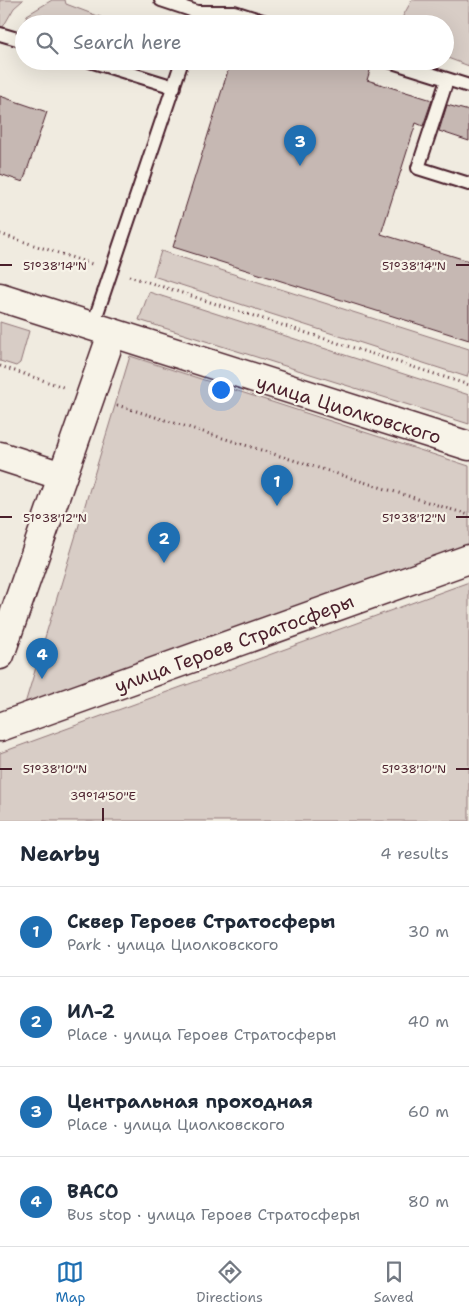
<!DOCTYPE html>
<html lang="en">
<head>
<meta charset="utf-8">
<style>
	:root { --surface:#fff; --page:#f6f6f7; --text:#1f2937; --muted:#747a83; --line:#e0e1e3; --accent:#1f6fb2 }
	body { margin:0; font-family:"Shantell Sans",sans-serif; background:var(--page); color:var(--text) }
	.you { position:absolute; left:220px; top:389px; width:18px; height:18px; margin:-12px; border:4px solid #fff; border-radius:50%; background:#1a73e8; box-shadow:0 0 0 8px #1a73e833 }
	.badge { display:grid; place-items:center; width:32px; height:32px; border-radius:50%; background:var(--accent); color:#fff; font-size:16px; font-weight:700 }
	.pin { position:absolute; translate:-50% -41px; filter:drop-shadow(0 1px 2px #0008) }
	.pin::after { content:''; position:absolute; top:26px; width:18px; height:15px; background:inherit; clip-path:polygon(0 0,100% 0,50% 100%) }
	.list { margin:0; padding:0; list-style:none }
	h2 { display:flex; justify-content:space-between; align-items:center; height:65px; margin:0; padding:0 20px; font-size:21px }
	h2 small { font-size:16px; font-weight:400; color:var(--muted) }
	.list li { display:grid; grid-template-columns:32px 1fr auto; gap:15px; align-items:center; box-sizing:border-box; height:90px; padding:0 20px; border-top:1px solid var(--line) }
	.list b { display:block; font-size:19px; white-space:nowrap }
	.list p { margin:0; font-size:16px; white-space:nowrap; color:var(--muted) }
	.list em { font-size:16px; font-style:normal; color:var(--muted) }
	.icon { flex:none; width:28px; height:28px; fill:none; stroke:currentColor; stroke-width:2; stroke-linecap:round; stroke-linejoin:round }
	.map { position:relative; flex:none; width:469px; height:821px; overflow:hidden }
	.search { position:absolute; background:var(--surface); box-shadow:0 5px 20px #0002; left:15px; right:15px; top:15px; height:55px; display:flex; align-items:center; gap:12px; box-sizing:border-box; padding:0 18px; border-radius:28px; color:var(--muted); font-size:19px }
	.sheet { height:425px; background:var(--surface) }
	nav { display:flex; justify-content:space-around; align-items:center; box-sizing:border-box; height:70px; border-top:1px solid var(--line); background:var(--surface); font-size:14px; color:var(--muted) }
	nav a { display:grid; justify-items:center; gap:2px }
	nav .on { color:var(--accent) }
	.map>svg:first-child { display:block }
</style>
</head>
<body>
<div class="map">
<svg width="469" height="821" viewBox="0 0 469 821">
	<rect width="100%" height="100%" fill="#f0ebe0"/>
	<filter id="ink" filterUnits="userSpaceOnUse"><feTurbulence type="fractalNoise" baseFrequency=".02" numOctaves="2"/><feDisplacementMap in="SourceGraphic" scale="10" xChannelSelector="R" yChannelSelector="G"/><feConvolveMatrix kernelMatrix="1 2 1 2 8 2 1 2 1" color-interpolation-filters="sRGB"/></filter>
	<g filter="url(#ink)">
		<g fill="#d8cdc6" stroke="#917678">
			<path d="M0 0H23L14 8 3 27 0 26Z"/>
			<path d="M52 0H65L66 4 119 24H24L27 15Z"/>
			<path d="M412 0H469V66L445 57V24H402L403 16Z"/>
			<path d="M161 251 469 349V370L467 377 153 276Z"/>
			<path d="M149 292 469 395V424L139 320Z"/>
			<path d="M0 322 29 331 20 363 16 366 0 361Z"/>
			<path d="M130 356 469 466V546L24 707Z"/>
			<path d="M469 582V821H0V753Z"/>
		</g>
		<g fill="#c6b8b3" stroke="#4a1f2b">
			<path d="M231 61H373L367 80 432 100 423 126 416 123 381 234 469 261V340L173 247Z"/>
			<path d="M0 96 47 112 23 182 0 174Z"/>
			<path d="M447 105 469 111V141L439 131Z"/>
		</g>
		<g fill="none" stroke-linecap="round" stroke-linejoin="round">
			<defs>
				<g id="lane">
					<path d="M161 0 197 12H234L272 24"/>
					<path d="M0 34 24 41"/>
					<path d="M90 61 174 87"/>
					<path d="M389 61 469 86"/>
					<path d="M447 80 418 168 469 184"/>
					<path d="M92 328 182 61"/>
				</g>
				<g id="secondary">
					<path d="M0 297 469 446"/>
					<path d="M0 456 62 476"/>
					<path d="M0 655 112 334"/>
					<path d="M0 727 469 559"/>
				</g>
			</defs>
			<use href="#lane" stroke="#4a1f2b" stroke-width="16"/>
			<use href="#secondary" stroke="#4a1f2b" stroke-width="31"/>
			<g stroke="#4a1f2b" stroke-width="3" stroke-dasharray="1 4" stroke-linecap="butt">
				<path d="M0 234 92 264"/>
				<path d="M129 276 469 385"/>
				<path d="M0 366 66 388"/>
				<path d="M117 405 469 515"/>
			</g>
			<use href="#lane" stroke="#f7f3e8" stroke-width="12"/>
			<use href="#secondary" stroke="#f7f3e8" stroke-width="28"/>
		</g>
	</g>
	<path fill="none" stroke="#4a1f2b" stroke-width="2" d="M0 265H12M456 265H469M0 517H12M456 517H469M0 769H12M456 769H469M103 808V821"/>
	<g text-anchor="middle" stroke-width="4.5" stroke-linejoin="round" paint-order="stroke">
		<g font-size="19" fill="#4a1f2b" stroke="#f7f3e8">
			<text transform="translate(349 409) rotate(17)" y="7">улица Циолковского</text>
			<text transform="translate(234 643) rotate(-20)" y="7">улица Героев Стратосферы</text>
		</g>
	</g>
	<g font-size="12" text-anchor="middle" fill="#4a1f2b" stroke="#f7f3e8" stroke-width="4.5" stroke-linejoin="round" paint-order="stroke">
		<text x="55" y="270">51°38'14"N</text>
		<text x="414" y="270">51°38'14"N</text>
		<text x="55" y="522">51°38'12"N</text>
		<text x="414" y="522">51°38'12"N</text>
		<text x="55" y="773">51°38'10"N</text>
		<text x="414" y="773">51°38'10"N</text>
		<text x="103" y="800">39°14'50"E</text>
	</g>
</svg>
<div class="you"></div>
<div class="pin badge" style="left:277px;top:506px">1</div>
<div class="pin badge" style="left:164px;top:563px">2</div>
<div class="pin badge" style="left:300px;top:166px">3</div>
<div class="pin badge" style="left:42px;top:679px">4</div>
<div class="search"><svg class="icon" aria-label="search" viewBox="0 0 24 24"><circle cx="10" cy="10" r="6"/><path d="M15 15l6 6"/></svg>Search here</div>
</div>
<section class="sheet">
<h2>Nearby<small>4 results</small></h2>
<ul class="list">
<li><span class="badge">1</span><div><b>Сквер Героев Стратосферы</b><p>Park · улица Циолковского</p></div><em>30 m</em></li>
<li><span class="badge">2</span><div><b>ИЛ-2</b><p>Place · улица Героев Стратосферы</p></div><em>40 m</em></li>
<li><span class="badge">3</span><div><b>Центральная проходная</b><p>Place · улица Циолковского</p></div><em>60 m</em></li>
<li><span class="badge">4</span><div><b>ВАСО</b><p>Bus stop · улица Героев Стратосферы</p></div><em>80 m</em></li>
</ul>
</section>
<nav>
<a class="on"><svg class="icon" aria-label="map" viewBox="0 0 24 24"><path d="M3 6l6-2 6 2 6-2v14l-6 2-6-2-6 2zM9 4v14M15 6v14"/></svg>Map</a>
<a><svg class="icon" aria-label="directions" viewBox="0 0 24 24"><path d="M12 3l9 9-9 9-9-9zM9 14v-3h6M13 9l2 2-2 2"/></svg>Directions</a>
<a><svg class="icon" aria-label="saved" viewBox="0 0 24 24"><path d="M7 4h10v16l-5-4-5 4z"/></svg>Saved</a>
</nav>
</body>
</html>
